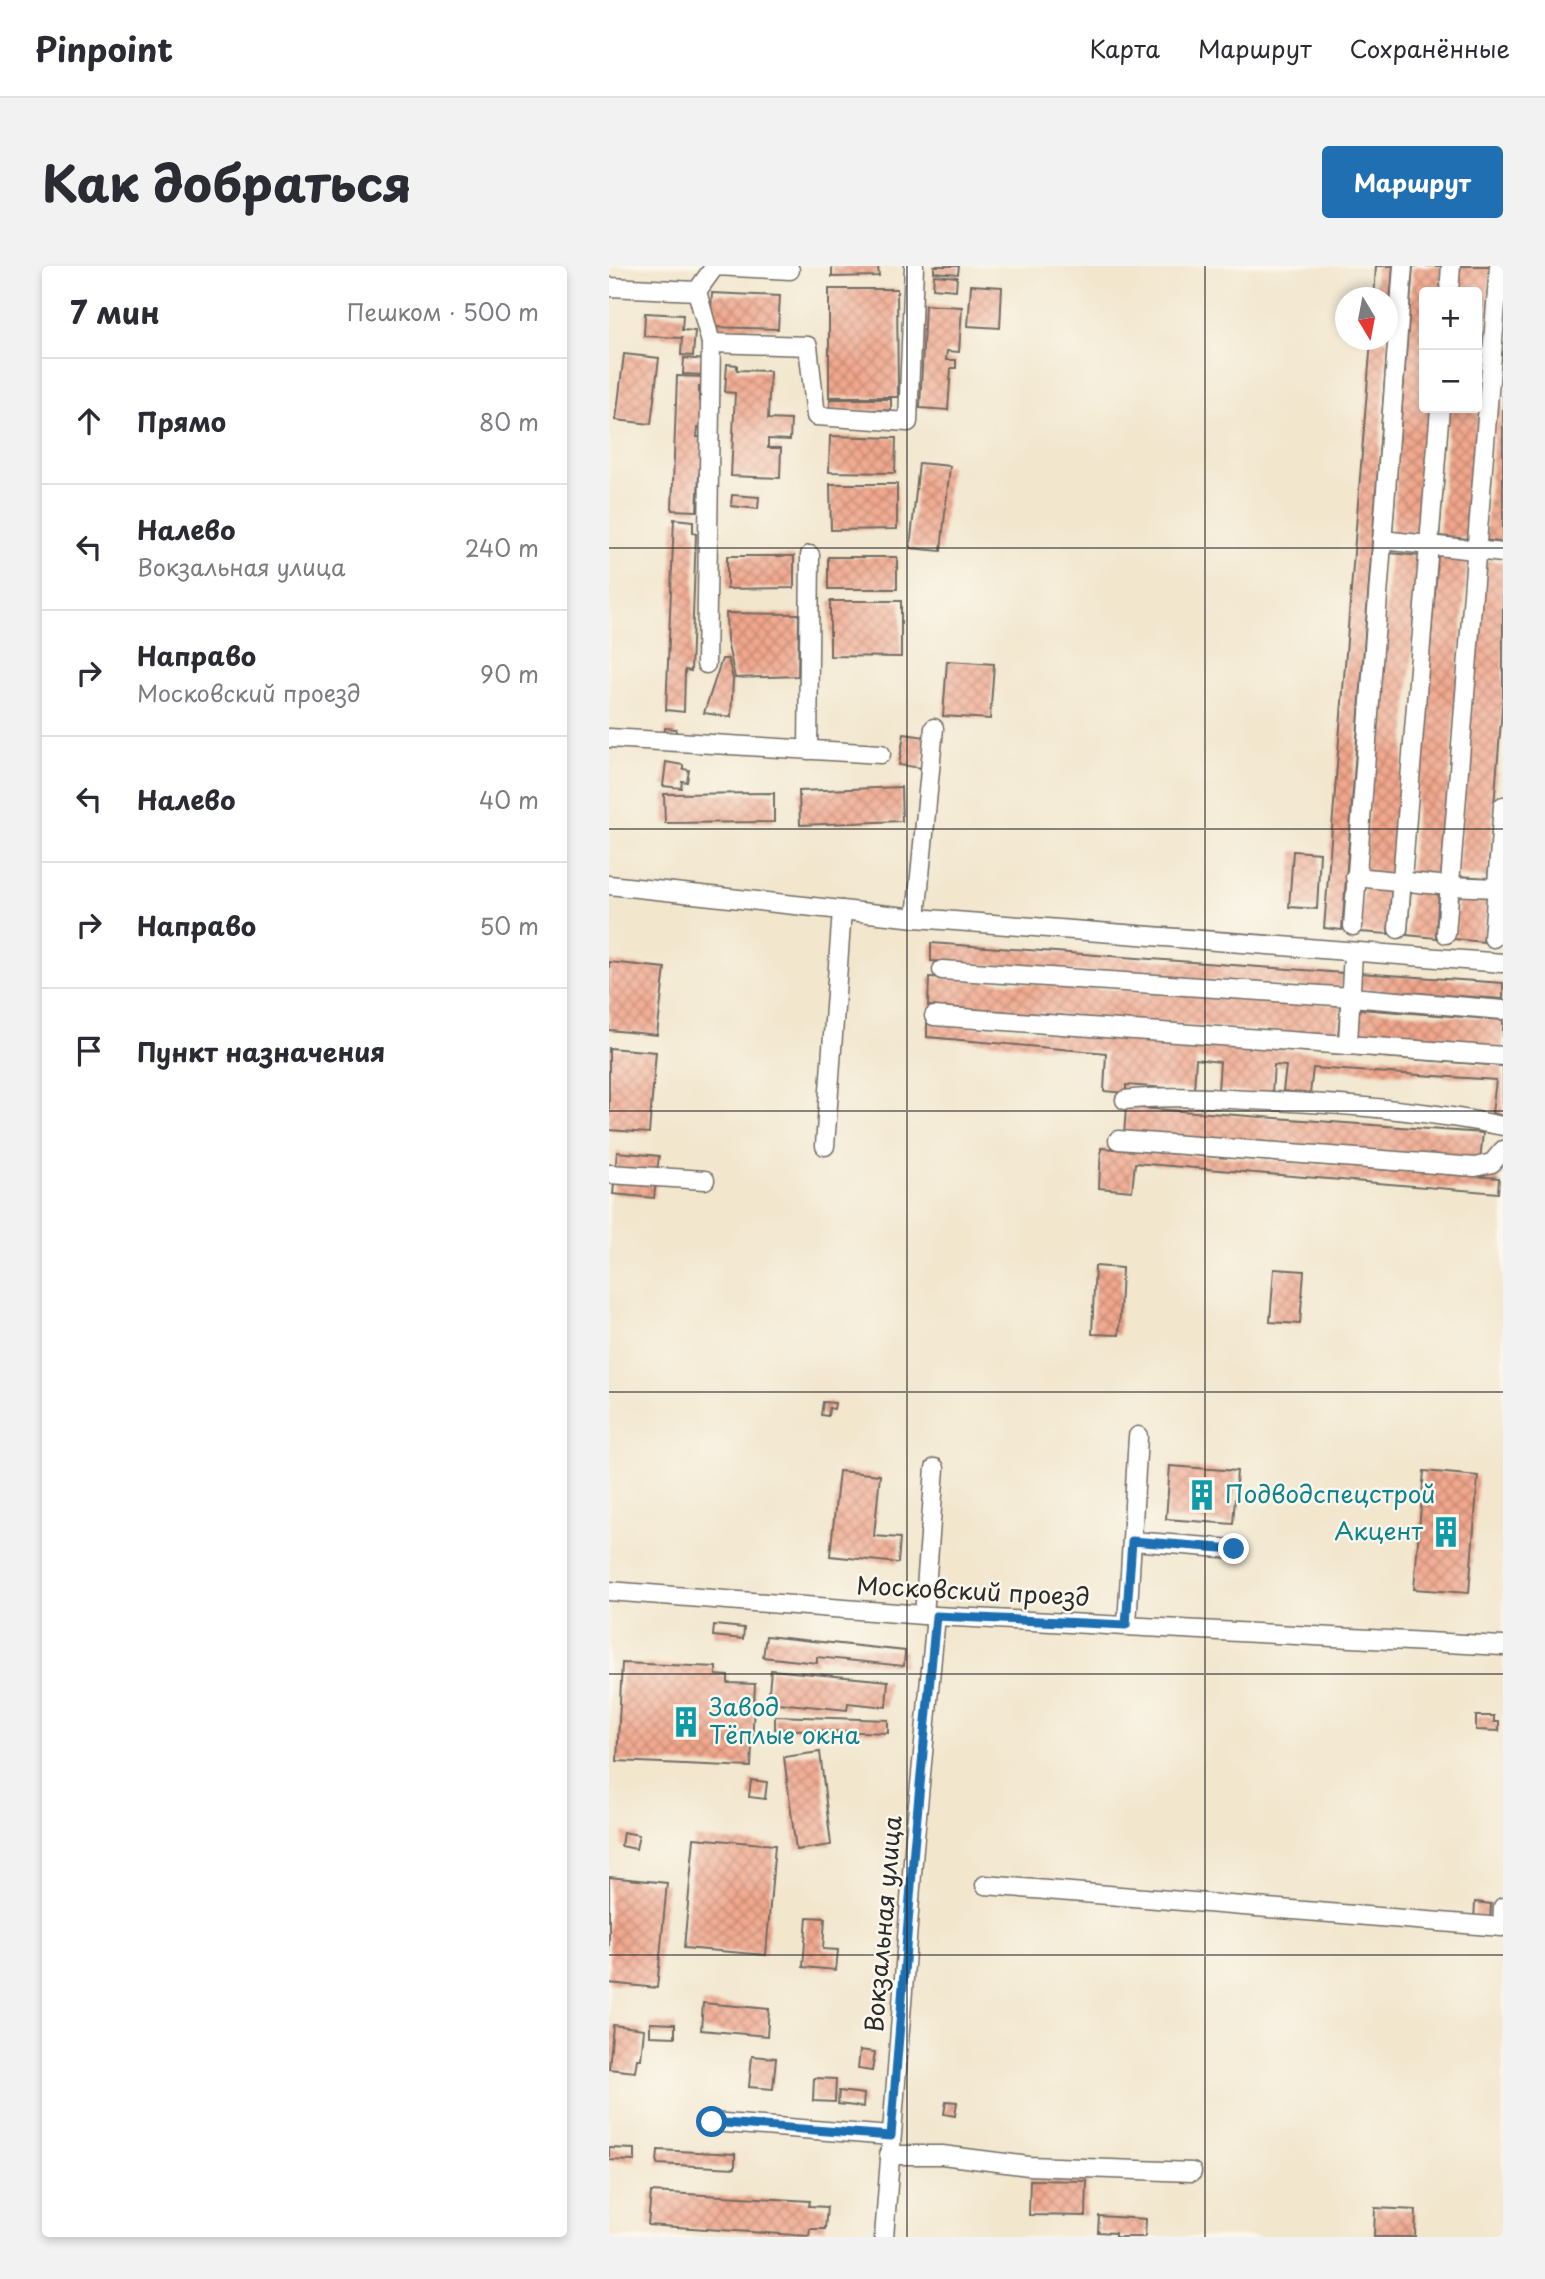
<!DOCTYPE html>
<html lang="ru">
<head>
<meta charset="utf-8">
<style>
	:root { --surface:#fff; --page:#f2f2f3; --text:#2b2b33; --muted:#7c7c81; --line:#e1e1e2; --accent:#1f6fb2 }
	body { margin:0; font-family:"Playpen Sans",sans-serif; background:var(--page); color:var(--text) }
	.controls { position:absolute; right:21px; top:21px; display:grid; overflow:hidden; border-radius:7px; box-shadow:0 4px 10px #0003 }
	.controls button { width:63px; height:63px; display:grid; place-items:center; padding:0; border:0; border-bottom:2px solid var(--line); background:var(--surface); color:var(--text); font:35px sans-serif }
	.compass { position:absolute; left:726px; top:21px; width:63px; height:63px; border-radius:50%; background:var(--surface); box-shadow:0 4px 10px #0003; rotate:170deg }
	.stop { position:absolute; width:21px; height:21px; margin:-16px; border:5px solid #1f6fb2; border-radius:50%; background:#fff }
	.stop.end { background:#1f6fb2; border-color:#fff; box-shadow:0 2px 7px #0008 }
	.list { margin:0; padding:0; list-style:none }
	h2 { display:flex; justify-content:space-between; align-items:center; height:91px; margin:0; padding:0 28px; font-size:30px }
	h2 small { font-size:23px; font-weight:400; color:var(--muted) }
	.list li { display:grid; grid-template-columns:46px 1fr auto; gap:21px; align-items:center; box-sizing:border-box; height:126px; padding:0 28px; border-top:2px solid var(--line) }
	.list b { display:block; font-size:26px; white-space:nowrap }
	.list p { margin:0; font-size:23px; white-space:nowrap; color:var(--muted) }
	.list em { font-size:23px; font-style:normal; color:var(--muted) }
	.icon { flex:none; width:38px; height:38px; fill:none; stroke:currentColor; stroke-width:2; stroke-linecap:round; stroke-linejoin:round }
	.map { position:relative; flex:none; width:894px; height:1971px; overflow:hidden; border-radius:7px }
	header { display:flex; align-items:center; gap:42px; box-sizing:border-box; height:98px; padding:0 35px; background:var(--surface); border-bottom:2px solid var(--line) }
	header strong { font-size:33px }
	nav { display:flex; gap:38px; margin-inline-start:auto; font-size:24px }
	.intro { display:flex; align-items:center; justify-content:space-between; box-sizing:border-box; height:168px; padding:0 42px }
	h1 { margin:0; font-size:49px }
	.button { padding:18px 32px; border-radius:7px; background:var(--accent); color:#fff; font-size:24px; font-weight:700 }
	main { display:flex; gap:42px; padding:0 42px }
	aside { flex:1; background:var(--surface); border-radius:7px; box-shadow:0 4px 10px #0003 }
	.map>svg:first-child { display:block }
</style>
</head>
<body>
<header>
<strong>Pinpoint</strong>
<nav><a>Карта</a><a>Маршрут</a><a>Сохранённые</a></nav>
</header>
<div class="intro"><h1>Как добраться</h1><a class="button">Маршрут</a></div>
<main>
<aside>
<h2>7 мин<small>Пешком · 500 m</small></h2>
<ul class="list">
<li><svg class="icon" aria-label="ahead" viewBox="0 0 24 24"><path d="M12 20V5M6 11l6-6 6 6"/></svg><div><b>Прямо</b></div><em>80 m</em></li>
<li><svg class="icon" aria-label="left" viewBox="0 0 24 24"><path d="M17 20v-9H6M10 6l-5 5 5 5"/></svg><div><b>Налево</b><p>Вокзальная улица</p></div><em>240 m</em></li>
<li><svg class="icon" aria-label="right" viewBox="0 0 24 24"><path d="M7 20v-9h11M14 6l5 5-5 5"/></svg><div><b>Направо</b><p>Московский проезд</p></div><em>90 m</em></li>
<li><svg class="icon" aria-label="left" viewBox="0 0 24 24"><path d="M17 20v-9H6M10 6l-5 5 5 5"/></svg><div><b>Налево</b></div><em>40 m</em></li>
<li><svg class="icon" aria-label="right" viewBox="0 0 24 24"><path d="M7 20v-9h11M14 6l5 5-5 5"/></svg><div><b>Направо</b></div><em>50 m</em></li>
<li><svg class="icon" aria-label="arrive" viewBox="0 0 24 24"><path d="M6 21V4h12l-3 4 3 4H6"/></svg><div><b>Пункт назначения</b></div></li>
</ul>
</aside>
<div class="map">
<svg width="894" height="1971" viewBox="0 0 894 1971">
	<defs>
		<pattern id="building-cross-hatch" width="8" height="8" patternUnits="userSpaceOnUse" patternTransform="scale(1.75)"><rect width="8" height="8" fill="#f1a78d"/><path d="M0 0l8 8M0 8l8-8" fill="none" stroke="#c38873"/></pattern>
	</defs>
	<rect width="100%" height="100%" fill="#fbf7ec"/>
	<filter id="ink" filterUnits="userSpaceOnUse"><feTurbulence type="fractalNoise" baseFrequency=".0143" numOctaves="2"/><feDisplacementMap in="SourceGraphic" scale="14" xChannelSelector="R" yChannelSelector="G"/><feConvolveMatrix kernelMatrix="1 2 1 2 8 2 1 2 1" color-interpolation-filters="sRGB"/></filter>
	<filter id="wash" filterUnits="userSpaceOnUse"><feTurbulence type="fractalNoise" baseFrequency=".00686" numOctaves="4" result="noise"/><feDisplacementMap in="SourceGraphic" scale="28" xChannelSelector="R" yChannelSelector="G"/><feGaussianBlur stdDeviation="1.57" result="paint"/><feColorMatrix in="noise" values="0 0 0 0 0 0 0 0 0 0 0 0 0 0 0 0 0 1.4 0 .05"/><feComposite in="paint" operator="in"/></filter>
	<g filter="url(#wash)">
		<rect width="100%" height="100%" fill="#f2e6cd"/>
		<g id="blocks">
			<g fill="url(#building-cross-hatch)">
				<path d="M223 0H269L270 10 223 11Z"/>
				<path d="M325 0H350L349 8 325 6Z"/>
				<path d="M767 0H784L780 51H778V32H765Z"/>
				<path d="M804 0H834L832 26H815V142H823L812 269 783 266Z"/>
				<path d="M850 0H882L860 273 830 270 840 142H868V26H848Z"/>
				<path d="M325 9 348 11 347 24 324 22Z"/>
				<path d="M362 19 393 21 391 62 359 60Z"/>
				<path d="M220 23H288L289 131H220Z"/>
				<path d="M103 27 171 30 169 63 101 61Z"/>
				<path d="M316 39 353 41 350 86 338 85 337 94H347V102H342L339 144 311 142Z"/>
				<path d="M36 47 74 49 73 64 86 65 84 90 72 89 73 72 35 70Z"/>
				<path d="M762 74H779L733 664 715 662Z"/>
				<path d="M892 86H894V277L876 274Z"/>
				<path d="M15 88 50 92 42 158 7 154Z"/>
				<path d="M75 92 97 94 95 109 74 108Z"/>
				<path d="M118 98 128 99V104L161 105 159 153 182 154 181 174 159 173V182H172L171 212 122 210 126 127 116 126Z"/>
				<path d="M68 110 96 111V121H90V135H97L96 161H89L88 171H98L96 208H90L88 245 63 244Z"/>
				<path d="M221 133H282V144L221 145Z"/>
				<path d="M221 170 287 172 286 207 220 206Z"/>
				<path d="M310 197 341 200 332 285 301 282Z"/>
				<path d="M221 218H288V263L222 264Z"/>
				<path d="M123 229 150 231 149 243 122 240Z"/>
				<path d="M65 253 84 255V267L87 268 82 405 76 404 75 446 57 444Z"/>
				<path d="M781 287 811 290 785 609 755 606Z"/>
				<path d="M829 288 859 290 832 613 801 610Z"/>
				<path d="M118 290H185V322L118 323Z"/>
				<rect x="219" y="291" width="69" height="32"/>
				<path d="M875 294 894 296V431L879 612 849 610Z"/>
				<path d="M221 335H292V391L221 390Z"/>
				<path d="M117 347 190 348 189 410 126 412 118 375Z"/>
				<path d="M113 393H119L124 413 122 451 95 447Z"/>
				<path d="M338 395 385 398 381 453 334 450Z"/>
				<path d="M56 462 67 463 66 473H55Z"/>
				<path d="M295 468 317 471 313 502 290 499Z"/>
				<path d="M57 496 74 499V503L80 504 78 516 73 515 72 522 54 520Z"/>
				<path d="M292 521 293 555 191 559 190 525Z"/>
				<path d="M165 527V556L56 557 55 528Z"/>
				<path d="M684 585 711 587 708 643 680 641Z"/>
				<path d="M755 619 783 621 779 668 751 666Z"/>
				<path d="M802 622 830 625 827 672 798 669Z"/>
				<path d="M850 627 879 630 874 676 845 673Z"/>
				<path d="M322 677 734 707 733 723 322 695Z"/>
				<path d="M0 696 56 702 48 769 0 764Z"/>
				<path d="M751 707 894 717V733L750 723Z"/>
				<path d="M320 711 732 739 729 770 319 740Z"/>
				<path d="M750 743 894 754V782L748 771Z"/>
				<path d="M318 757 894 800V850L883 847 887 814 704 802 701 828 674 825 677 800 665 799 663 828 609 824 611 796 587 793 585 824 517 819V827L495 825 497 787 318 771Z"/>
				<path d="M0 782 47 786 40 867 0 864Z"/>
				<path d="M517 841 874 867 871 895 515 869Z"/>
				<path d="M492 882 890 912 889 927 526 897 523 925 490 922Z"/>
				<path d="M8 886 50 890 45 932 4 928Z"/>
				<path d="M486 1000 513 1002 510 1069 483 1068Z"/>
				<path d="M665 1003 695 1005 691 1058 661 1056Z"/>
				<path d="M214 1136 226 1137 225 1143 220 1142 219 1150 212 1149Z"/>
				<path d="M561 1200 628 1205 624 1258 557 1253Z"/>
				<path d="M230 1205 271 1209 265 1270 291 1272 289 1297 221 1290Z"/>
				<path d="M815 1205 869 1210 860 1327 805 1323Z"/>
				<path d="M105 1359 135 1362 134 1373 104 1370Z"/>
				<path d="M157 1370 296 1385 295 1400 208 1391V1397L154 1391Z"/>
				<path d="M13 1397 107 1401V1409L119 1410V1417L146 1418 142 1501 8 1495Z"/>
				<path d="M162 1404 279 1415 277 1441 239 1437 238 1444 159 1436Z"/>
				<path d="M166 1450 279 1454V1467L166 1463Z"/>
				<path d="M867 1450H885V1456H890V1465L867 1464Z"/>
				<path d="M211 1486 222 1579 187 1584 175 1491Z"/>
				<path d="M142 1514 158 1516 156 1533 140 1531Z"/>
				<path d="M14 1566 30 1569 27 1583 12 1580Z"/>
				<path d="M85 1572 166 1579 157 1689 75 1682Z"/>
				<path d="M0 1611 58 1617 48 1722 0 1717Z"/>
				<path d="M866 1636 882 1638 881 1657 865 1656Z"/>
				<path d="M198 1651 216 1652 214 1683 229 1684 227 1704 194 1701Z"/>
				<path d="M94 1737 160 1743 158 1770 92 1764Z"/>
				<path d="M41 1757 66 1758V1771L41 1770Z"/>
				<path d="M4 1759 35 1763 32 1793H28L26 1806 0 1803Z"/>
				<path d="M251 1784 266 1786 263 1805 249 1803Z"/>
				<path d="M143 1790 167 1792 164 1823 140 1821Z"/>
				<path d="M205 1812 227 1813 226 1836 204 1835Z"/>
				<path d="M230 1825 255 1828 254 1841 229 1838Z"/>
				<path d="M337 1835 348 1836 346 1850 335 1848Z"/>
				<path d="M0 1882 26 1883V1895L0 1894Z"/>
				<path d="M49 1884 126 1888V1902L48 1898Z"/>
				<path d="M421 1914 478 1915 477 1950 420 1949Z"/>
				<path d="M42 1926 201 1935 200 1940 218 1941 216 1963H201L200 1970 39 1959Z"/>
				<path d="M766 1942 807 1944 806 1971H765Z"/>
				<path d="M490 1950 537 1953 536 1971H506V1967L489 1966Z"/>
			</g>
		</g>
	</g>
	<g filter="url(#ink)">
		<use href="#blocks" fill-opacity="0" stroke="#716c64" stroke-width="2"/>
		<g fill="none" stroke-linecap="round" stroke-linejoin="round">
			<defs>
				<g id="minor">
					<path d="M0 21 88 25 106 0 181 4"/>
					<path d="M88 25 102 77 97 398"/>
					<path d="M840 26 842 0"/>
					<path d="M102 77 199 80 207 150 299 156 305 0"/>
					<path d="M773 274 894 287"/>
					<path d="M0 472 272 488"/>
					<path d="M199 484 201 289"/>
					<path d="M746 611 841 620 887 622"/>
					<path d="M0 619 307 652 894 697"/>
					<path d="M307 652 325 462"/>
					<path d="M744 660 794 0"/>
					<path d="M789 663 831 142"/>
					<path d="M837 668 890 0"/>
					<path d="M884 672 894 540"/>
					<path d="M333 704 742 731 894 744"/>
					<path d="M325 750 894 790"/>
					<path d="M739 777 744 687"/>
					<path d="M516 834C557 829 598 832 639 834 724 837 811 843 894 860"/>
					<path d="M509 874 866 901 883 897 894 884"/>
					<path d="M216 880 233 644"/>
					<path d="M0 908 96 914"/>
					<path d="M523 1275 625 1283"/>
					<path d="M0 1325 327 1350 894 1380"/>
					<path d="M315 1349 326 1202"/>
					<path d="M518 1359 529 1170"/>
					<path d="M376 1619 893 1661 894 1641"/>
					<path d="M103 1856 282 1870"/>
					<path d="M280 1889H333L420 1900 583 1906"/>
					<path d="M275 1971 305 1582 327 1350"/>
				</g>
			</defs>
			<use href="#minor" stroke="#716c64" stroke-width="21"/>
			<use href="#minor" stroke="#fff" stroke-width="18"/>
		</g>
	</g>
	<g fill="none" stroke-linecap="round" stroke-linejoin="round" filter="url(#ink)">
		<path stroke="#1f6fb2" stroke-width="9" d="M103 1856 282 1870 305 1582 327 1350 517 1359 523 1275 625 1283"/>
	</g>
	<path fill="none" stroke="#2b2b2b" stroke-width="2" stroke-opacity="0.55" d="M298 0V1971M596 0V1971M0 282H894M0 563H894M0 845H894M0 1126H894M0 1408H894M0 1689H894"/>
	<defs>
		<symbol id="building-bare" viewBox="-9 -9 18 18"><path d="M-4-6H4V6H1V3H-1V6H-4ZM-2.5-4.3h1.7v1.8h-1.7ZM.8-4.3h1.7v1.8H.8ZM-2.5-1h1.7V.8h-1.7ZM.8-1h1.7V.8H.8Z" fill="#0f9aa8" stroke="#fbf7ec" stroke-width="2.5" paint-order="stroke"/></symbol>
	</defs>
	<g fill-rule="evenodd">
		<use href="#building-bare" x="571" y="1207" width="44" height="44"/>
		<use href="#building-bare" x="815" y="1244" width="44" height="44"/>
		<use href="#building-bare" x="55" y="1434" width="44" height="44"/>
	</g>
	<g text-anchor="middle" stroke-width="5" stroke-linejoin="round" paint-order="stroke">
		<g font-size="24" fill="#0d838f" stroke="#fbf7ec" text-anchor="start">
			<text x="616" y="1237">Подводспецстрой</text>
			<text x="814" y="1274" text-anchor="end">Акцент</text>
			<text x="100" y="1450">Завод<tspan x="100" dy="28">Тёплые окна</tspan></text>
		</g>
		<g font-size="24" fill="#2b2b2b" stroke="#fbf7ec">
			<text transform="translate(364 1326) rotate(3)" y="8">Московский проезд</text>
			<text transform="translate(275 1658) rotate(-85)" y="8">Вокзальная улица</text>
		</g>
	</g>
</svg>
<div class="controls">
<button>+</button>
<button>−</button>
</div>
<svg class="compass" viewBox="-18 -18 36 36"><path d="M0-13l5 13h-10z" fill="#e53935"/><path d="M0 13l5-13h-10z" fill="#7c7c81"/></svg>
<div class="stop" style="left:103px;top:1856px"></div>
<div class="stop end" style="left:625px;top:1283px"></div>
</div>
</main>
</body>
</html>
